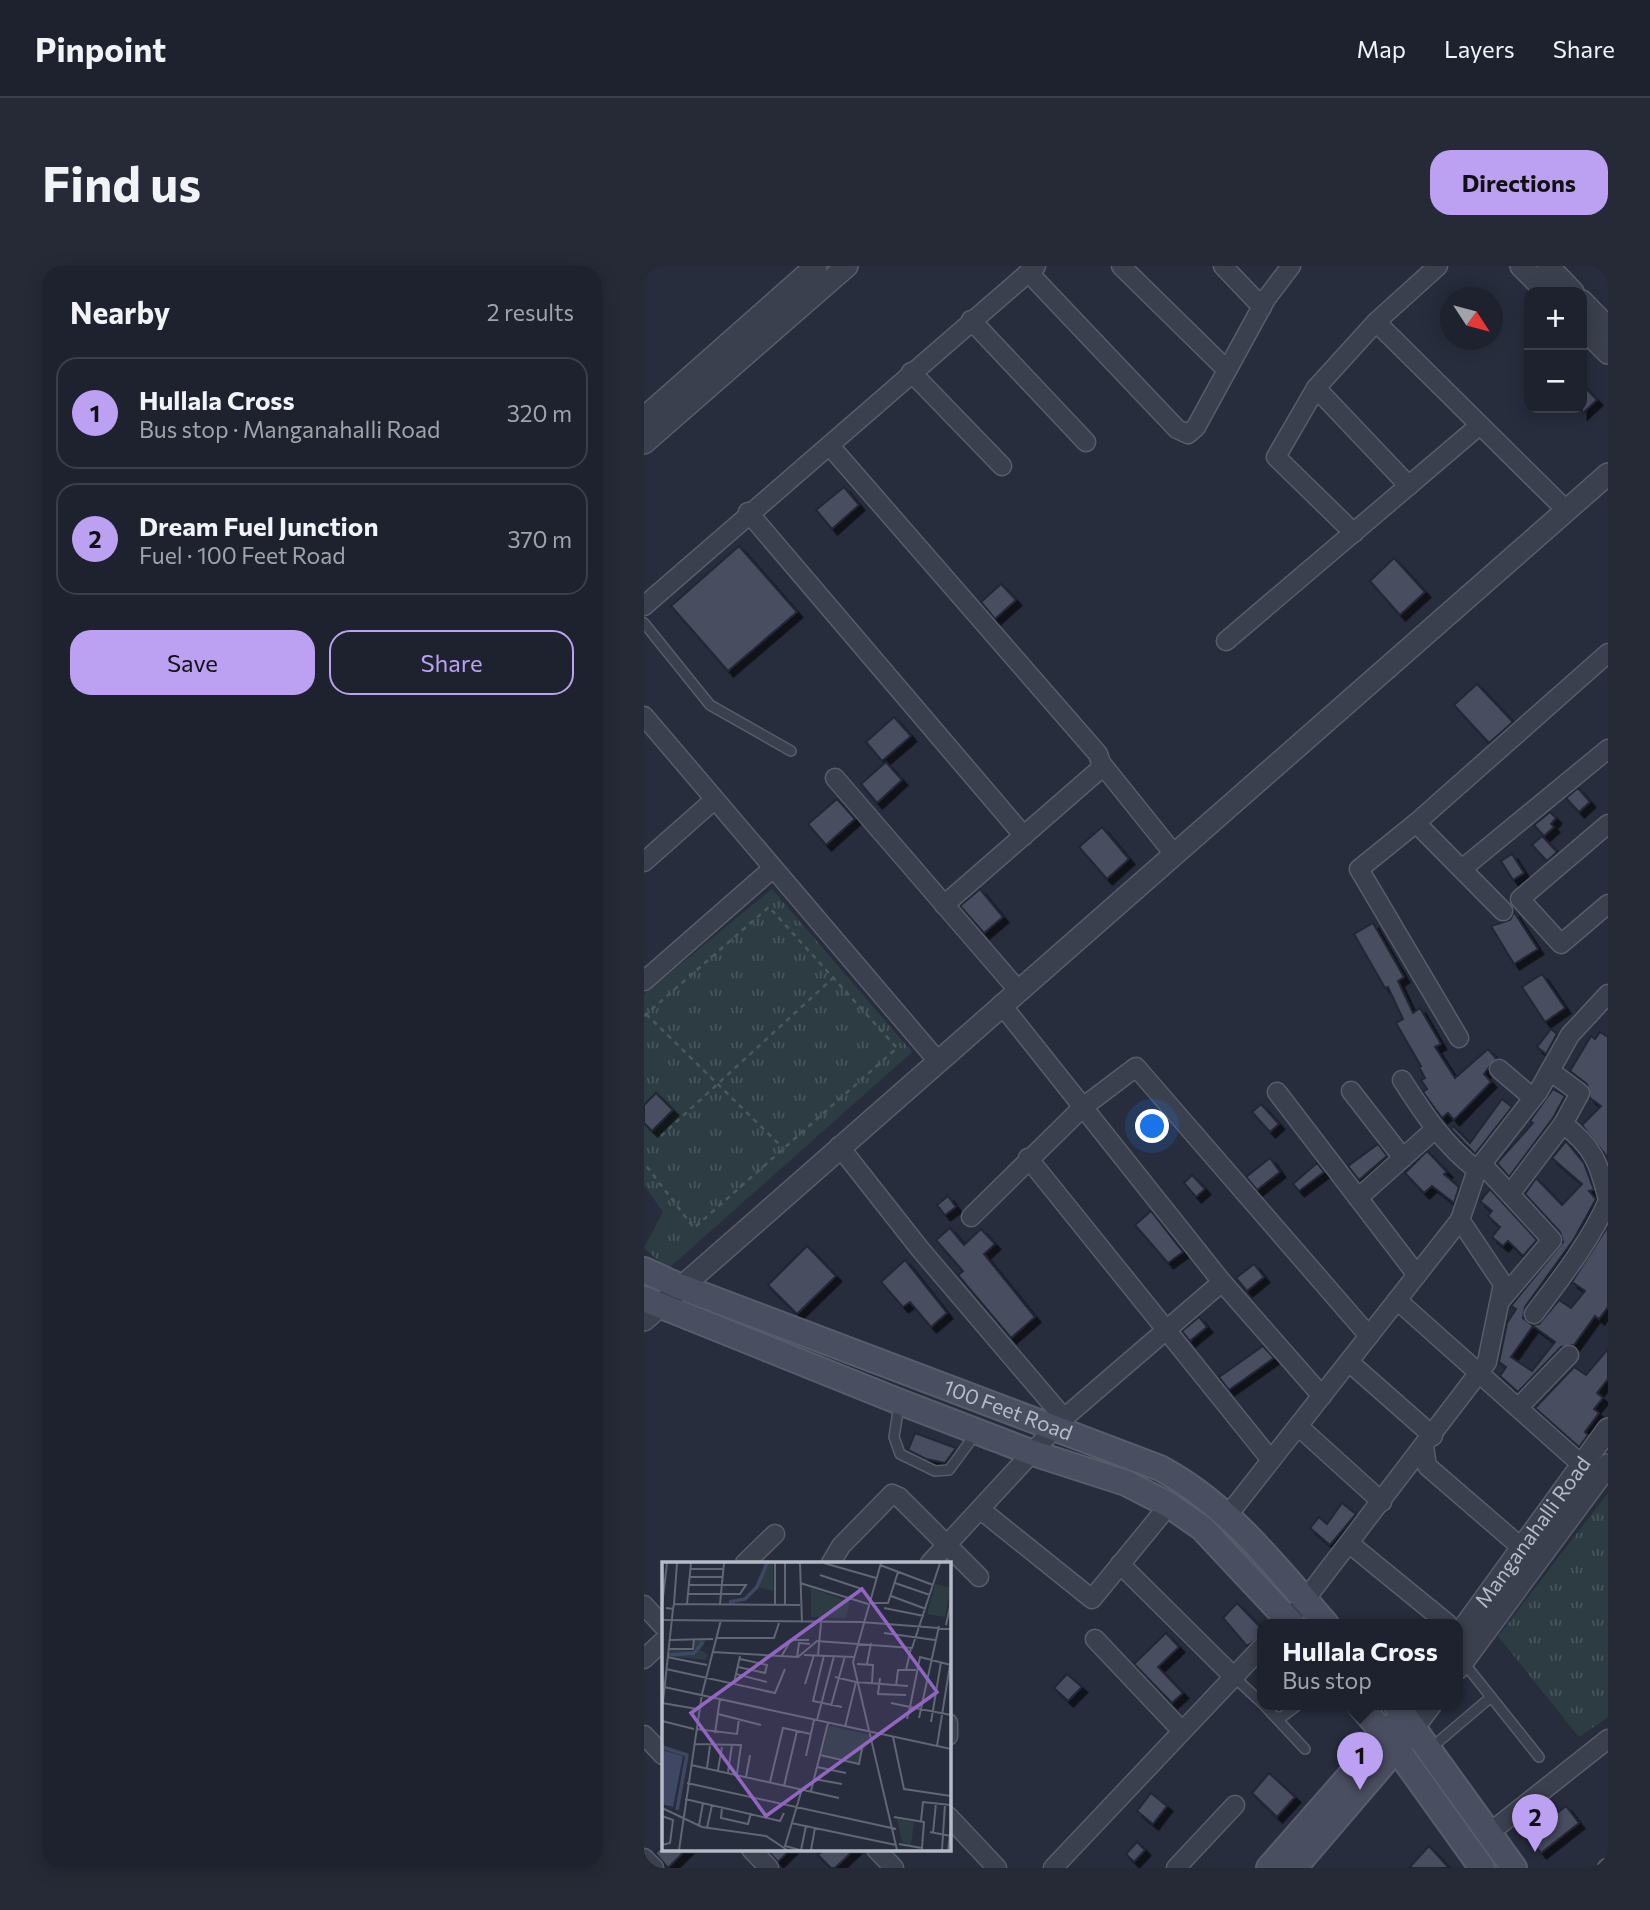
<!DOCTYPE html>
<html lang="en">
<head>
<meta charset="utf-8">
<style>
	:root { --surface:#1d222e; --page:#252a36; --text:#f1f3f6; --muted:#a0a4aa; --line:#3b3f4a; --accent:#bca0f2 }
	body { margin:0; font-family:Commissioner,sans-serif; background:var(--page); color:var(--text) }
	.controls { position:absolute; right:21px; top:21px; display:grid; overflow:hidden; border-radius:14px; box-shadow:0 4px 18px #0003 }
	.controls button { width:63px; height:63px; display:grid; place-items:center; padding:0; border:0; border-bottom:2px solid var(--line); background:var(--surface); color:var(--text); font:35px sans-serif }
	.compass { position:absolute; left:796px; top:21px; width:63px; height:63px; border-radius:50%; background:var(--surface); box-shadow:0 4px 18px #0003; rotate:126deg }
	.you { position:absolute; left:509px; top:861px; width:24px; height:24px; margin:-18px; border:5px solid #fff; border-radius:50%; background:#1a73e8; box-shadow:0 0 0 10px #1a73e833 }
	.badge { display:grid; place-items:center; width:46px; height:46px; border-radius:50%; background:var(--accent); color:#111; font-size:23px; font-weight:700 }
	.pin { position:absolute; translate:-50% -58px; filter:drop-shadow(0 2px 4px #0008) }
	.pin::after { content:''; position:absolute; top:37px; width:24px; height:21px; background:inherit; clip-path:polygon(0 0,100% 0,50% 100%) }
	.popup { position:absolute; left:613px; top:1353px; width:206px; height:91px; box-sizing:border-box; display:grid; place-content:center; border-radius:14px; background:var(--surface); filter:drop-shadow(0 2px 5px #0005); font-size:23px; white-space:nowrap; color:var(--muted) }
	.popup b { font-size:26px; color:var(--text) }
	.popup::after { content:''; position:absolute; left:50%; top:100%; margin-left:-14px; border:14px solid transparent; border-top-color:var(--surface) }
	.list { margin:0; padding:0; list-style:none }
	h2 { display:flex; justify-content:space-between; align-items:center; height:91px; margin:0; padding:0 28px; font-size:30px }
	h2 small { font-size:23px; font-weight:400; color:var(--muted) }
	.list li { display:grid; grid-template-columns:46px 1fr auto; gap:21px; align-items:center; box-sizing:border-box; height:112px; margin:0 14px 14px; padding:0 14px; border:2px solid var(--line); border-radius:21px }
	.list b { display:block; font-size:26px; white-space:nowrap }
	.list p { margin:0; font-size:23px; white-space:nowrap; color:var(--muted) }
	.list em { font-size:23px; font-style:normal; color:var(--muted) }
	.actions { display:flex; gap:14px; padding:21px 28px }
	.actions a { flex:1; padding:16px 0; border:2px solid var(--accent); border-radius:21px; text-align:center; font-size:24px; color:var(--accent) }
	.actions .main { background:var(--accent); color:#111 }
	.map { position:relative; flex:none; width:964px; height:1602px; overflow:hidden; border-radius:21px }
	header { display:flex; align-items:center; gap:42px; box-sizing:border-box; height:98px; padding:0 35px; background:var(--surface); border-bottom:2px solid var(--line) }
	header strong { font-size:33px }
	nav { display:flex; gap:38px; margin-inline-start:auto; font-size:24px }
	.intro { display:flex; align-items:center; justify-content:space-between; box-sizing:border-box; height:168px; padding:0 42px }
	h1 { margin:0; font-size:49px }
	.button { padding:18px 32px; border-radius:21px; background:var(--accent); color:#111; font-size:24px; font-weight:700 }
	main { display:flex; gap:42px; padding:0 42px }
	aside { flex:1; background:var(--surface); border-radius:21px; box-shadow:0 4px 18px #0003 }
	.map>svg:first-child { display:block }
</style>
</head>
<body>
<header>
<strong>Pinpoint</strong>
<nav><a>Map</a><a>Layers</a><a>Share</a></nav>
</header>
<div class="intro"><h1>Find us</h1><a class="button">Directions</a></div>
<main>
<aside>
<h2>Nearby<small>2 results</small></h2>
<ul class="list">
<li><span class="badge">1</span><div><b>Hullala Cross</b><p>Bus stop · Manganahalli Road</p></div><em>320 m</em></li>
<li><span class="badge">2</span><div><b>Dream Fuel Junction</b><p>Fuel · 100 Feet Road</p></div><em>370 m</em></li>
</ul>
<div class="actions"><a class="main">Save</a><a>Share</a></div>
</aside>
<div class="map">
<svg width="964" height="1602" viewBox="0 0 964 1602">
	<defs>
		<pattern id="grass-tufts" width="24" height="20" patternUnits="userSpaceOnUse" patternTransform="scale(1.75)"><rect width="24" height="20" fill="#2c3c42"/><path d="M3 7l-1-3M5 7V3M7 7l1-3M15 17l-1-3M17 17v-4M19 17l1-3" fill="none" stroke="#48565c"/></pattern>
		<filter id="shadow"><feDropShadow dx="5.5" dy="5.5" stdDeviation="0" flood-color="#0009"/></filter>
	</defs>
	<rect width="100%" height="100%" fill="#272d3d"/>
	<g fill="url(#grass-tufts)">
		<path d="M128 623 268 786 24 1003 0 982 19 946 0 919V728Z"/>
		<path d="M964 1227V1451L935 1471 854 1370Z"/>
	</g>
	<g fill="#484e61" stroke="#222635" stroke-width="2" fill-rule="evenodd" filter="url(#shadow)">
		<path d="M938 118 953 134 938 148Z"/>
		<path d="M200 221 215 239 188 263 172 244Z"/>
		<path d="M95 280 153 346 84 405 27 340Z"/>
		<path d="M750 292 781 326 756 349 726 315Z"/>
		<path d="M357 318 372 334 351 353 337 336Z"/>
		<path d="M833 418 869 456 845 477 810 439Z"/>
		<path d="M250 451 267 470 238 495 222 476Z"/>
		<path d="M242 496 258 514 233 537 217 518Z"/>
		<path d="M934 522 946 536 935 546 922 532Z"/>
		<path d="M193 533 211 553 182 579 164 558Z"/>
		<path d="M906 546 912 552 907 558 910 561 900 570 890 559Z"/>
		<path d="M458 561 485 593 463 613 435 581Z"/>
		<path d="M898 570 913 586 903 595 888 579Z"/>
		<path d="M868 588 880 607 869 614 857 595Z"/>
		<path d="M336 623 359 651 340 667 316 640Z"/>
		<path d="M870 646 894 683 870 698 847 660 866 654Z"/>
		<path d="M729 657 760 711 754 715 769 747 776 742 797 778 791 781 811 812 844 783 852 792 840 808 847 816 810 854 804 847 798 852 779 826 783 823 777 814 781 812 775 801 777 800 752 757 759 753 744 721 741 722 710 668Z"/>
		<path d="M898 708 921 742 901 756 878 721Z"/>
		<path d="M907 763 913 768 902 788 893 781Z"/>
		<path d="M956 766 964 771V892L938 859 957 840 946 832 943 818 926 805 947 770 951 773Z"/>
		<path d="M909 823 921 830 909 852 865 911 853 897 889 857 886 855Z"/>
		<path d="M12 827 29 844 8 865 0 857V839Z"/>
		<path d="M858 833 868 841 831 888 807 863 809 860 826 877Z"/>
		<path d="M617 838 635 858 626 866 608 846Z"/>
		<path d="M922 875 940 897 950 924 945 925 952 933 930 973 881 1041 879 1052 888 1059 895 1058 915 1034 927 1042 941 1025 928 1016 964 960V1041L955 1053 951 1050 930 1079 917 1081 874 1126 856 1110 862 1101 855 1096 863 1057 872 1043 867 1040 919 976 916 966 881 928 892 912 918 939 938 918 908 892ZM889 1060 911 1076 888 1105 867 1091Z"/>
		<path d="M734 878 743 890 715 914 704 900Z"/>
		<path d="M783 885 803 906 800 908 815 921 810 937 788 920 780 927 761 907Z"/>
		<path d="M626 892 636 906 613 924 602 911Z"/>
		<path d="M673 897 680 906 655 925 649 918Z"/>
		<path d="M548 909 561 923 552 931 540 917Z"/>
		<path d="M846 923 893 974 879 990 864 975 859 980 848 971 856 961 844 950 848 945 836 935Z"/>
		<path d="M304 930 312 941 301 949 293 939Z"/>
		<path d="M507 945 539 986 524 997 491 959Z"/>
		<path d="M306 962 320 979 337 963 351 978 340 988 391 1051 367 1072 314 1009 319 1005 292 974Z"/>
		<path d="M163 980 192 1010 153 1048 124 1019Z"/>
		<path d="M261 994 303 1047 287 1061 266 1036 259 1041 237 1016Z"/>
		<path d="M610 998 620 1011 603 1025 592 1012Z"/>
		<path d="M555 1051 563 1061 546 1075 538 1065Z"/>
		<path d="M619 1080 630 1092 585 1124 575 1111Z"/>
		<path d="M964 1083V1113L953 1127 959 1132 950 1143 955 1147 941 1166 944 1169 935 1181 891 1142 930 1101 942 1109Z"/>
		<path d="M271 1167 312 1182 301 1197 282 1193 264 1184Z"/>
		<path d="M698 1237 712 1248 686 1279 666 1262 675 1251 683 1258Z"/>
		<path d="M593 1337 618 1363V1370L603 1380 579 1352Z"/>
		<path d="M522 1367 535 1381 514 1401 539 1427 528 1437 490 1398Z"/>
		<path d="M423 1408 438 1421 424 1435 410 1422Z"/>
		<path d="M625 1507 651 1531 633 1551 608 1527Z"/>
		<path d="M507 1527 523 1540 509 1558 493 1545Z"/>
		<path d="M922 1540 935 1557 897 1587 884 1570Z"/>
		<path d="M493 1576 501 1584 490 1596 482 1588Z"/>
		<path d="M785 1580 805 1602H765Z"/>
		<path d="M15 1583H43L24 1602 11 1587Z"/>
		<path d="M122 1583H147L134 1596Z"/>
		<path d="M181 1583H211L191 1602H187L174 1589Z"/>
	</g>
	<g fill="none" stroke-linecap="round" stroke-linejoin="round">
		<defs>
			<g id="service">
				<path d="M0 357 66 439 147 485"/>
				<path d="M255 1139 250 1171 256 1188 291 1205 305 1204 333 1166"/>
				<path d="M820 1397 895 1491"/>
				<path d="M590 1411 618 1437"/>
				<path d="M619 1438 661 1483"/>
				<path d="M632 1451H638L655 1438"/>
				<path d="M787 1482 847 1431"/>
			</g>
			<g id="minor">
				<path d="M477 0 583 104"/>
				<path d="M579 0 618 41"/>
				<path d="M384 6 533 163 544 168 552 161 622 33 647 0"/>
				<path d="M327 54 442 176"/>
				<path d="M732 56 922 244"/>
				<path d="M267 106 358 200"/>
				<path d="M672 122 765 220"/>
				<path d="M186 180 454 488 457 497 455 504 300 639"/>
				<path d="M104 246 380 570"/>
				<path d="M710 267 632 191 672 122 732 56 794 0"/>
				<path d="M0 340 392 0"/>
				<path d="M582 375 836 159"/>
				<path d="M0 450 293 794"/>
				<path d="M457 497 530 588"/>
				<path d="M191 512 374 724"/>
				<path d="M772 557 859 645"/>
				<path d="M964 558 876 633 917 678 964 638"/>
				<path d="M0 596 70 534"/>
				<path d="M818 603 964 483"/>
				<path d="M0 715 128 603"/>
				<path d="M357 738 578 1016 678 1130"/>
				<path d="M815 772 715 603 772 557 964 387"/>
				<path d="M855 803 889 832"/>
				<path d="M906 805 936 827 919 858C950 881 955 898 964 934"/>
				<path d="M758 814C780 848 800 879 833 904"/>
				<path d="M707 825 759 892"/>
				<path d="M633 826 773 1009"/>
				<path d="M195 880 276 983 420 1152 286 1297"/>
				<path d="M384 892 627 1194"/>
				<path d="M838 898 908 974 857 1034"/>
				<path d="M866 928 919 858"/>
				<path d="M714 932 790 864"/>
				<path d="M327 951 439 841 492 801 725 1070"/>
				<path d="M753 1034 938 1199"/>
				<path d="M890 1048C918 1011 945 977 964 935"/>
				<path d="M705 1096 789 1170"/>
				<path d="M874 1142 925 1089"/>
				<path d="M420 1152 578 1016"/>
				<path d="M654 1160 738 1236"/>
				<path d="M780 1181 783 1200 878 1282"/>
				<path d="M337 1244 448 1333 525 1239"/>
				<path d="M584 1249 816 954"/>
				<path d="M706 1278 804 1358"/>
				<path d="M101 1297 131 1268"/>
				<path d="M187 1297 197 1280 248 1228 255 1231 335 1311"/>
				<path d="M476 1298 590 1411"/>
				<path d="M0 1339 19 1360"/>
				<path d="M654 1343 843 1096 859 1018 816 954 833 904 894 826 926 769 964 728"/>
				<path d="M451 1373 538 1465"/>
				<path d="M0 1393 19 1375"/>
				<path d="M304 1457V1470"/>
				<path d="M0 1469 19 1489"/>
				<path d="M304 1550 353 1602"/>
				<path d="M844 1568 964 1473"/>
				<path d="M107 1583 125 1602"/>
				<path d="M232 1583 250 1602"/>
				<path d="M0 1592 10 1602"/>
				<path d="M409 1602 618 1381"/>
				<path d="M532 1602 591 1539"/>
				<path d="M963 1602H964"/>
			</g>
			<g id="tertiary">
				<path d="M877 0 903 26"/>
				<path d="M904 0 929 26"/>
				<path d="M938 35 964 62"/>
				<path d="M938 61 964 87"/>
				<path d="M0 152 172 0"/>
				<path d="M0 177 203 0"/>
				<path d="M0 1054 964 208"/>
				<path id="s1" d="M814 1370 964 1163"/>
				<path d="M814 1402 964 1199"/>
				<path d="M769 1462 787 1438"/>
			</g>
			<g id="secondary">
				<path id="s2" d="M0 1004 35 1020 516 1202C584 1238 631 1300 682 1358"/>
				<path d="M0 1033 256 1136 389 1187 482 1217 525 1239 558 1262 648 1358"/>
				<path d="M715 1438 752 1482 838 1602"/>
				<path d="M752 1438 870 1602"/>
				<path d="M625 1602 760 1448"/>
				<path d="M650 1602 762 1471"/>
			</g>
		</defs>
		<use href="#service" stroke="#595d6b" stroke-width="12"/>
		<use href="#minor" stroke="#595d6b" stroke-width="21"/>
		<use href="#tertiary" stroke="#595d6b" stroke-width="24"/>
		<use href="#secondary" stroke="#595d6b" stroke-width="28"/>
		<g stroke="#49585e" stroke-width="2.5" stroke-dasharray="5 5" stroke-linecap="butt">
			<path d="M2 748 139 882"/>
			<path d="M0 750 125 641 253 782 50 962 0 897"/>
			<path d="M17 870 189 712"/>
		</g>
		<use href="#service" stroke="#3b404e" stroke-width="9"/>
		<use href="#minor" stroke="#3b404e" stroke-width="18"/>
		<use href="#tertiary" stroke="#3b404e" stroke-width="21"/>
		<use href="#secondary" stroke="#494e60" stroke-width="24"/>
	</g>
	<g text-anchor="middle" stroke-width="5" stroke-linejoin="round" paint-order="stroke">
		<g font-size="21" fill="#b7bbc8" stroke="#202433">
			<text dy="7" stroke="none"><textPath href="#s2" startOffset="390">100 Feet Road</textPath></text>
			<text dy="7" stroke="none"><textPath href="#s1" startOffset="128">Manganahalli Road</textPath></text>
		</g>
	</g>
	<g transform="translate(18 1296)">
		<rect width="289" height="289" fill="#272d3d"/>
		<path d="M273 22 289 26 283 55 265 52ZM149 26 188 40 184 56 149 55ZM45 77 38 88 46 92 44 98 7 94 8 88 33 89V79ZM167 164 209 173 196 201 160 192ZM235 257 252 260 249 283 240 280Z" fill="#2c3c42"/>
		<path d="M106 1H111V29L96 25Z" fill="#2c3c42"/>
		<path d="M0 188 21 194 11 245 0 242Z" fill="#3e4865"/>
		<path fill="none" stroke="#3e4865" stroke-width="3.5" d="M67 40 83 37 95 25 105 1M7 93 32 91 41 80M0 185 25 193 15 248"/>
		<path fill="none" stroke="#616675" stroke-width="2" d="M138 1 140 61M162 1 214 16M219 1 191 100 235 288M218 3 271 23M28 7H61M158 13 200 27M27 15H61M138 21 206 42M233 21 268 33M26 32H78L84 23H27M229 34 264 47M210 41H226L236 10M12 42 15 1M25 42 29 1M58 42 62 1M113 43V1M123 43V1M0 44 5 1M4 46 11 47 12 42 138 43M222 46 262 54M1 58 199 60M199 60 289 67M284 63 289 40M222 71 273 78M54 76H112L117 61M7 78 51 77M6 87H31L32 78M51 90 136 95 155 79 250 86 278 1M142 93 192 95M156 93 159 61M162 93 151 139 180 145M5 95 45 103M119 95 129 78H147M135 95 137 81 148 82M195 102 211 103 210 121M205 102 209 81M289 103 258 95 248 145 289 153M76 105 103 111 105 103 78 97M4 107 113 131 123 107M244 108 249 86M74 112 105 120M173 115 194 120M218 116 216 132 244 133M72 121 78 94M143 122 152 93M234 124 236 108H254M2 125 289 187M1 140 11 47M0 141 35 147M229 141 248 145 245 157M169 144 183 94M56 152 99 163M257 156 277 64M155 158 172 94M0 159 32 167M269 160 279 100M183 165 194 120 246 124M34 167 75 172 77 157M53 171 58 136M231 175 242 227 289 234M32 182 79 183 75 212M275 184 288 103M158 193 197 202 200 186M144 194 152 158M29 203 177 236M155 205 184 211M45 206 48 184M56 208 60 185M66 210 70 183M84 215 88 193M152 217 180 222M108 220 121 166 149 172M25 221 234 267M122 224 135 169M149 229 166 161M23 237 118 259 122 251M60 245 59 256 86 262 89 251M0 246 40 265 104 274 125 288M0 254 11 258 8 281 0 283M232 255 262 260 260 286 237 282M259 259 261 240 289 243M129 261 234 283M37 263 41 241M45 266 50 243M268 270 289 274M271 271 274 241M17 288 40 132 59 58M138 288 123 284 140 227M139 288 144 264M149 288 153 266M280 288 283 242M286 288 289 265"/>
		<path fill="#9365c3" fill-opacity="0.15" stroke="#9365c3" stroke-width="3.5" d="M200 27 275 130 104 254 29 151Z"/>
		<rect width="289" height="289" fill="none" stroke="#b7bbc8" stroke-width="3.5"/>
	</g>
</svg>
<div class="controls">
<button>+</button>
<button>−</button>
</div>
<svg class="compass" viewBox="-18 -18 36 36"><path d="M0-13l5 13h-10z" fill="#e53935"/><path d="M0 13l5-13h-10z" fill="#a0a4aa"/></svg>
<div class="you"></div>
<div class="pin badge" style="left:716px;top:1524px">1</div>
<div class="popup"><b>Hullala Cross</b>Bus stop</div>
<div class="pin badge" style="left:891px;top:1586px">2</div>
</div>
</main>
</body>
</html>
